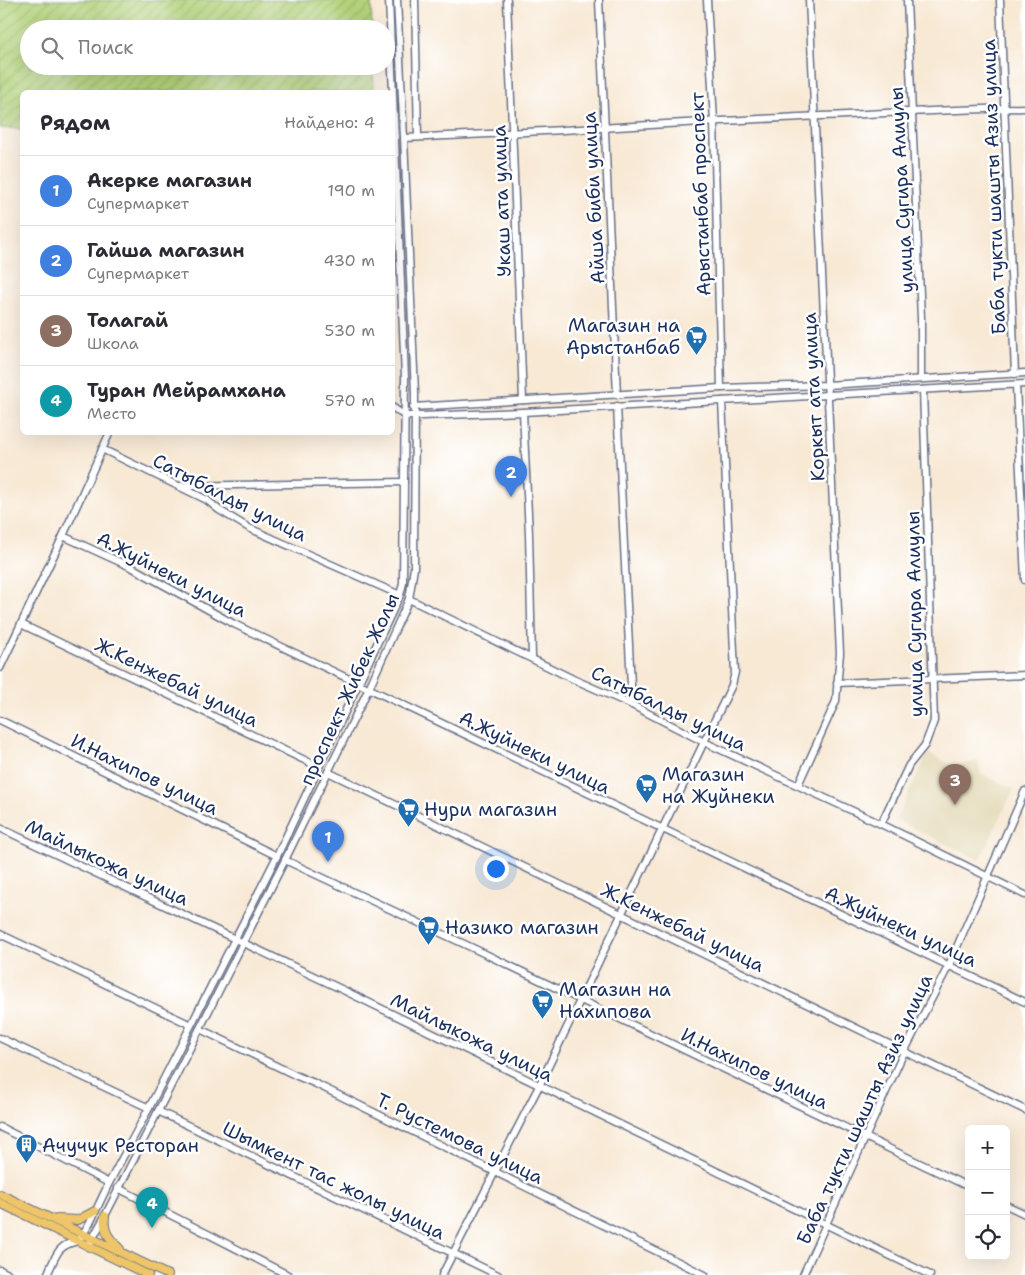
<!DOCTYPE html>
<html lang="ru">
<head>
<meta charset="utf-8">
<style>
	:root { --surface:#fff; --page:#f7f7f7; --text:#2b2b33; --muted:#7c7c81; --line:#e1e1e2; --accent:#ea580c }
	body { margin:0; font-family:"Shantell Sans",sans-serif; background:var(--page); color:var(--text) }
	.controls { position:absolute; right:15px; bottom:15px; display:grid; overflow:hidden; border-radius:8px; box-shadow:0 5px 20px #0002 }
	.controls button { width:45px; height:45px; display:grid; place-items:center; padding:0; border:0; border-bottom:1px solid var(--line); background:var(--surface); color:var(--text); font:25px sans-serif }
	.you { position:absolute; left:495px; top:868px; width:18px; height:18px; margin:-12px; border:4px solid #fff; border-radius:50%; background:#1a73e8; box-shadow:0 0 0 8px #1a73e833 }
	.badge { display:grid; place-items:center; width:32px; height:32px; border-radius:50%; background:var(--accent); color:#fff; font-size:16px; font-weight:700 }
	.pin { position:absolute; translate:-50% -41px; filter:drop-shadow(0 1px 2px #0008) }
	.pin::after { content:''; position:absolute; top:26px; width:18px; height:15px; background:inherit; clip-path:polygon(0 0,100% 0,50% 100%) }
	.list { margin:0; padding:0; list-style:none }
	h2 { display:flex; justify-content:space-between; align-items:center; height:65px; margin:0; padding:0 20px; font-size:21px }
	h2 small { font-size:16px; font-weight:400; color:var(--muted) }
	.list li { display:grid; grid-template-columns:32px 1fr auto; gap:15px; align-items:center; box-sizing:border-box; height:70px; padding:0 20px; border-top:1px solid var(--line) }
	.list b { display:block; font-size:19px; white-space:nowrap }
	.list p { margin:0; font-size:16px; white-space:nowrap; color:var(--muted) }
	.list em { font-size:16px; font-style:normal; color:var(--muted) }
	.icon { flex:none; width:28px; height:28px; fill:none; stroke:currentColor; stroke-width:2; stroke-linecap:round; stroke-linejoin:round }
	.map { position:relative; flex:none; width:1025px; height:1275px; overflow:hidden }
	.search { position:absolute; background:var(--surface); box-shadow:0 5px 20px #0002; left:20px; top:20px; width:375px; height:55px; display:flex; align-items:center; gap:12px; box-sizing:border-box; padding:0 18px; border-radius:28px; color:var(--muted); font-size:19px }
	.panel { position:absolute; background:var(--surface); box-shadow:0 5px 20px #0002; left:20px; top:90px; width:375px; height:345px; border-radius:8px }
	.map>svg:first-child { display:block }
</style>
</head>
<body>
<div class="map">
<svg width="1025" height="1275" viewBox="0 0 1025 1275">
	<defs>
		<pattern id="garden-furrows" width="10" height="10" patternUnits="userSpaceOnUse" patternTransform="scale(1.25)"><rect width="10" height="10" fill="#b3d27a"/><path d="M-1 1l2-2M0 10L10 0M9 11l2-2" fill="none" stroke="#99b56c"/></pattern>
	</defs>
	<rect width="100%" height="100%" fill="#fff"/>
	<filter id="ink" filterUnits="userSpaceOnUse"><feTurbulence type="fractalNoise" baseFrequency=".02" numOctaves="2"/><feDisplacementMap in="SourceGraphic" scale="10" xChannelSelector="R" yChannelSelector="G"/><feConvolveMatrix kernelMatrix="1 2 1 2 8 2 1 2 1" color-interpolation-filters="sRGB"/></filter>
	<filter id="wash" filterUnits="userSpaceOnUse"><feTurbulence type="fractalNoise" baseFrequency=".0096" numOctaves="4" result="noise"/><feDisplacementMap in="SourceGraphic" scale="20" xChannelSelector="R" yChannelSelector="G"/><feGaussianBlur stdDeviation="1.12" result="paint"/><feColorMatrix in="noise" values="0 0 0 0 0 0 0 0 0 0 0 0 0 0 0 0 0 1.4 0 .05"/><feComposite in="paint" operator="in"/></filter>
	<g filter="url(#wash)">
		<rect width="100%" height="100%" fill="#f8e9d5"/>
		<path fill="#e4dbba" d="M928 753 954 766 978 761 981 774 1014 789 980 860 896 820Z"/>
		<path fill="url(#garden-furrows)" stroke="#67806c" d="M0 0H371L372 29H29V66H373L374 92H22V129L0 128Z"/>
	</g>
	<g filter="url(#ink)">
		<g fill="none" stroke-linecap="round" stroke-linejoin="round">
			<defs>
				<g id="minor">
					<path d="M415 0 418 137"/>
					<path d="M507 0 523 400"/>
					<path d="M599 0 617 395"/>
					<path d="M707 0 714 121 721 388"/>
					<path d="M907 0 921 318V379"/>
					<path d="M1000 0 1015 374"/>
					<path d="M404 138C552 132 699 121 847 115 906 112 966 109 1025 108"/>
					<path d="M1016 385 1025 580"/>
					<path d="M617 406 632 705"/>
					<path d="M392 407 405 416H422L523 412 1025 384"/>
					<path d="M413 407 721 388 827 385 1025 373"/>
					<path d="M523 412 529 534 532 658"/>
					<path d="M102 449 207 500 219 510 249 528 400 595"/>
					<path d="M180 486 404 482"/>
					<path d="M63 536 133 568 234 624 1025 1002"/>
					<path d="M409 599 573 679 632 705 704 742 881 824 1025 895"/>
					<path d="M21 624 319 767"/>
					<path d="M0 668 63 536 110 432"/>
					<path d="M837 683 1025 675"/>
					<path d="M0 720 277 856"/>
					<path d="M328 772 1025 1110"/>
					<path d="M798 785 836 701 840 653 809 0"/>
					<path d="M881 824 909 765 925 745 934 721 923 390"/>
					<path d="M0 828 341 989 930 1275"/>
					<path d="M285 860 477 950 969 1187"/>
					<path d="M0 934 191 1025"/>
					<path d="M200 1029 297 1076 314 1083 705 1275"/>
					<path d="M0 1038 149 1108"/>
					<path d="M158 1111 498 1275"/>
					<path d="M0 1127 109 1183"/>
					<path d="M118 1188 288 1275"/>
					<path d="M1006 1205 1025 1214"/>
					<path d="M88 1247 105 1216 285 860 369 688 409 599 414 568 415 393 404 138 397 0"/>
					<path d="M0 1270 10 1275"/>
					<path d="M47 1275C56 1257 56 1245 78 1241L90 1223 109 1183 149 1108 277 856 400 595 403 583 405 378 389 0"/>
					<path d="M442 1275 539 1086 704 742 732 685 735 672 722 401"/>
					<path d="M803 1275 904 1052 949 965 1025 791"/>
				</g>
				<g id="major">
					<path d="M0 1194 168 1275"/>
					<path d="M0 1203 148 1275"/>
					<path d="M105 1216C103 1232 109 1238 120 1249"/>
					<path d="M57 1219 78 1220 95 1211"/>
				</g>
			</defs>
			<use href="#minor" stroke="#687088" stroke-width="9"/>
			<use href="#major" stroke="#687088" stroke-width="10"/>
			<use href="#minor" stroke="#fff" stroke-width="6"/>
			<use href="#major" stroke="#eec569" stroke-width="8"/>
		</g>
	</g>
	<defs>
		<symbol id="supermarket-pin" viewBox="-11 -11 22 30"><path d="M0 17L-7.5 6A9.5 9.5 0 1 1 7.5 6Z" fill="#1f6fb2" stroke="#fff"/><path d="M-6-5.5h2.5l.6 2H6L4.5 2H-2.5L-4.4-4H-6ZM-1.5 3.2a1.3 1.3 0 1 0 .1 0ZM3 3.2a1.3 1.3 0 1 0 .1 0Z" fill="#fff"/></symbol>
		<symbol id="building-pin" viewBox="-11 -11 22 30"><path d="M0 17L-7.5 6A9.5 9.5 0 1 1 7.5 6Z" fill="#1f6fb2" stroke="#fff"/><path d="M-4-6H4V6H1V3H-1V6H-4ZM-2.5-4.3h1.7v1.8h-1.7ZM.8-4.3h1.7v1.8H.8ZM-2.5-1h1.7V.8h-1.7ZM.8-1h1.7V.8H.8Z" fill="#fff"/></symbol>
	</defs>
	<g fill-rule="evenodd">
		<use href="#supermarket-pin" x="684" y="324" width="25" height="34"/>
		<use href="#supermarket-pin" x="634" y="772" width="25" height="34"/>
		<use href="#supermarket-pin" x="396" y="796" width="25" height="34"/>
		<use href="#supermarket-pin" x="416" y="914" width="25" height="34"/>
		<use href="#supermarket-pin" x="530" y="988" width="25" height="34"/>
		<use href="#building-pin" x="14" y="1132" width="25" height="34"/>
	</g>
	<g text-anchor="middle" stroke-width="5" stroke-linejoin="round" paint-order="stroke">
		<g font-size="19" fill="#1b2f5e" stroke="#fff">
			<text transform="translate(993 187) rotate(-92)" y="7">Баба тукти шашты Азиз улица</text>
			<text transform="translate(901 190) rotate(-93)" y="7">улица Сугира Алиулы</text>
			<text transform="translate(700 194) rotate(-92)" y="7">Арыстанбаб проспект</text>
			<text transform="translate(593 198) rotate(-93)" y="7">Айша биби улица</text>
			<text transform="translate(501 201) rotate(-92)" y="7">Укаш ата улица</text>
			<text transform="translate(813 397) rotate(-93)" y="7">Коркыт ата улица</text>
			<text transform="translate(230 497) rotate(27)" y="7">Сатыбалды улица</text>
			<text transform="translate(172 574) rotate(27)" y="7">А.Жуйнеки улица</text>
			<text transform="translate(914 614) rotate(-91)" y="7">улица Сугира Алиулы</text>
			<text transform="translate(177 682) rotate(26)" y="7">Ж.Кенжебай улица</text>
			<text transform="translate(349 689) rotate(-65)" y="7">проспект Жибек Жолы</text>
			<text transform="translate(669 708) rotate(26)" y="7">Сатыбалды улица</text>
			<text transform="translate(535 752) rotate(26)" y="7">А.Жуйнеки улица</text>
			<text transform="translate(145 774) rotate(26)" y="7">И.Нахипов улица</text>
			<text transform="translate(107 862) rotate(25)" y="7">Майлыкожа улица</text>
			<text transform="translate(901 926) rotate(25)" y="7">А.Жуйнеки улица</text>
			<text transform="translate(683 927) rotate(26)" y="7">Ж.Кенжебай улица</text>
			<text transform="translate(472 1037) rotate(26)" y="7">Майлыкожа улица</text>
			<text transform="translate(755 1068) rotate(26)" y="7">И.Нахипов улица</text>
			<text transform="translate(864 1109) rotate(-65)" y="7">Баба тукти шашты Азиз улица</text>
			<text transform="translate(460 1138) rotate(26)" y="7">Т. Рустемова улица</text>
			<text transform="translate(334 1180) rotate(26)" y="7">Шымкент тас жолы улица</text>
		</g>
		<g font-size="19" fill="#1b2f5e" stroke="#fff" text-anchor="start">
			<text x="680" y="332" text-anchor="end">Магазин на<tspan x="680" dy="22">Арыстанбаб</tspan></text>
			<text x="662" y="781">Магазин<tspan x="662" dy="22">на Жуйнеки</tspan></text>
			<text x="424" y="816">Нури магазин</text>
			<text x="445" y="934">Назико магазин</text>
			<text x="559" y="996">Магазин на<tspan x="559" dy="22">Нахипова</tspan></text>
			<text x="42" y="1152">Ачучук Ресторан</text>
		</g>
	</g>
</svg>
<div class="controls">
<button>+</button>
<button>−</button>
<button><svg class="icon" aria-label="locate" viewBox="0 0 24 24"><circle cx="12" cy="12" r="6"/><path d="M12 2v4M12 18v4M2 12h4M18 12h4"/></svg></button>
</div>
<div class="you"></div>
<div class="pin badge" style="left:328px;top:862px;background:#3f7fe0">1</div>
<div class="pin badge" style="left:511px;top:497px;background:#3f7fe0">2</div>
<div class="pin badge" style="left:955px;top:805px;background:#8d6e63">3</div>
<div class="pin badge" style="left:152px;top:1228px;background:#0f9aa8">4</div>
<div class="search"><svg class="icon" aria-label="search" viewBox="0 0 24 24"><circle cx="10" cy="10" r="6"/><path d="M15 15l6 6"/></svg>Поиск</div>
<section class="panel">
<h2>Рядом<small>Найдено: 4</small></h2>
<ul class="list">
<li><span class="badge" style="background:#3f7fe0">1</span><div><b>Акерке магазин</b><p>Супермаркет</p></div><em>190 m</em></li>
<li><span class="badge" style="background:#3f7fe0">2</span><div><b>Гайша магазин</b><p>Супермаркет</p></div><em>430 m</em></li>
<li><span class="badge" style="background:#8d6e63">3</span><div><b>Толагай</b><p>Школа</p></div><em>530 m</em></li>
<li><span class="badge" style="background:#0f9aa8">4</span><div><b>Туран Мейрамхана</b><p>Место</p></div><em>570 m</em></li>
</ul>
</section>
</div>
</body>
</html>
